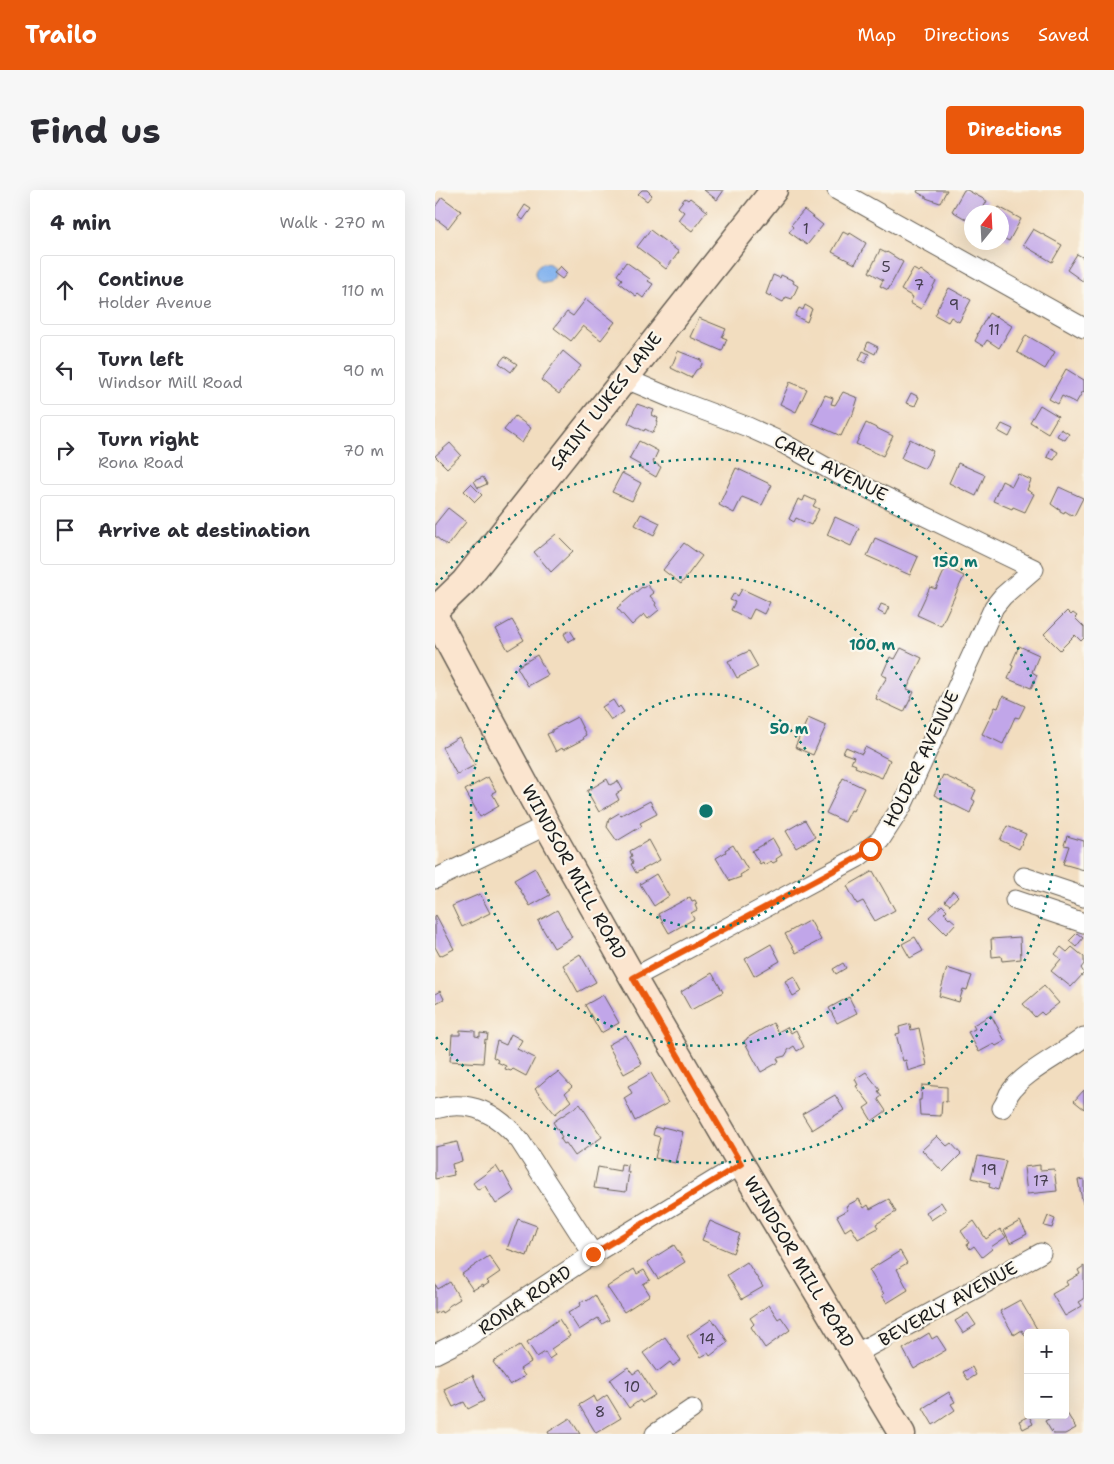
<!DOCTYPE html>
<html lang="en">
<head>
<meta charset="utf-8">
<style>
	:root { --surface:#fff; --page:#f7f7f7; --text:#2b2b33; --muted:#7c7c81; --line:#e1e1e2; --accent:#ea580c }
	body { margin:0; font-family:"Shantell Sans",sans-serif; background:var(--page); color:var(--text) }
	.controls { position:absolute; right:15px; bottom:15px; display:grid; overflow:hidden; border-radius:5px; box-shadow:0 5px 20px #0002 }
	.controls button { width:45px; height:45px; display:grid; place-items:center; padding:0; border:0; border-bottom:1px solid var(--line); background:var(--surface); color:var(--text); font:25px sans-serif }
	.compass { position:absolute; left:529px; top:15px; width:45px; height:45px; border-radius:50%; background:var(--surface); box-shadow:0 5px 20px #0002; rotate:18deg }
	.stop { position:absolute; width:15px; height:15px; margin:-11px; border:4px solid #ea580c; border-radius:50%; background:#fff }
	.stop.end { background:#ea580c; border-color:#fff; box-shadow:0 1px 5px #0008 }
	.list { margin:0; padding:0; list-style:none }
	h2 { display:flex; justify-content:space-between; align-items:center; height:65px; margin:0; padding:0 20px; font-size:21px }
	h2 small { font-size:16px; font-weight:400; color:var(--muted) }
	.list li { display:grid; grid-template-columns:32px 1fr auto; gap:15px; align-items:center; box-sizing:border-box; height:70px; margin:0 10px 10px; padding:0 10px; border:1px solid var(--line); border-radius:5px }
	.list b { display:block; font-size:19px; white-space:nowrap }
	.list p { margin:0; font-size:16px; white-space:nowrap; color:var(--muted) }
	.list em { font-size:16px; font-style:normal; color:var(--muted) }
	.icon { flex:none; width:28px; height:28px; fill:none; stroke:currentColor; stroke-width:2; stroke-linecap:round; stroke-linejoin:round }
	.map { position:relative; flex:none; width:649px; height:1244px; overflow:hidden; border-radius:5px }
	header { display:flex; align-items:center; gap:30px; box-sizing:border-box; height:70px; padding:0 25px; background:var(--accent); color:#fff }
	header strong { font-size:24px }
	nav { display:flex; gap:28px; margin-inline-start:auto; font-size:18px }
	.intro { display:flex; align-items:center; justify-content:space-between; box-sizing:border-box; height:120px; padding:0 30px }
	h1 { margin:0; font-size:35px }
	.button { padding:12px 22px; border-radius:5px; background:var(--accent); color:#fff; font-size:18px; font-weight:700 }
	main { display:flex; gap:30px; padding:0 30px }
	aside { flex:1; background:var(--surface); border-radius:5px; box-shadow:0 5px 20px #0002 }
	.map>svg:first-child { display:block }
</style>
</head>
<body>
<header>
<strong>Trailo</strong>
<nav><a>Map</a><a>Directions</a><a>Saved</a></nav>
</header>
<div class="intro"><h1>Find us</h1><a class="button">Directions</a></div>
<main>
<aside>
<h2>4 min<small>Walk · 270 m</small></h2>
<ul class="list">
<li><svg class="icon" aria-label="ahead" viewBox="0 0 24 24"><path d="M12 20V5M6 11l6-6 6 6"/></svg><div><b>Continue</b><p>Holder Avenue</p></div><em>110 m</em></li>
<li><svg class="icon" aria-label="left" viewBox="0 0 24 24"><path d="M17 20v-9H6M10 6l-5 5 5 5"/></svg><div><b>Turn left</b><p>Windsor Mill Road</p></div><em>90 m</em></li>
<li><svg class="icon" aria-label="right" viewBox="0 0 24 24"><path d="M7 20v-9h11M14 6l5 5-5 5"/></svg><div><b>Turn right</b><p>Rona Road</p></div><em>70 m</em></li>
<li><svg class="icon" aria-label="arrive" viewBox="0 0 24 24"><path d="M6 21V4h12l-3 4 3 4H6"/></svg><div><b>Arrive at destination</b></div></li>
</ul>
</aside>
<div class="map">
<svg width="649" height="1244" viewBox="0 0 649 1244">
	<rect width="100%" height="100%" fill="#fbf7ec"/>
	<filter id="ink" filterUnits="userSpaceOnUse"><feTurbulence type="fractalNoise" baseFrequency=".02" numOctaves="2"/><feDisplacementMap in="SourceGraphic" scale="10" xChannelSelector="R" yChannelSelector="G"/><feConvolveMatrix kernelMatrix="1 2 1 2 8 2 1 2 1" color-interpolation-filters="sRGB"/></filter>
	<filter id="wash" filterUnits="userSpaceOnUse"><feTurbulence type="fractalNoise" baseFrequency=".0096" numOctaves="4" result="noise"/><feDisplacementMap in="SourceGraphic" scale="20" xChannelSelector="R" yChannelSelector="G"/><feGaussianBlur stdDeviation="1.12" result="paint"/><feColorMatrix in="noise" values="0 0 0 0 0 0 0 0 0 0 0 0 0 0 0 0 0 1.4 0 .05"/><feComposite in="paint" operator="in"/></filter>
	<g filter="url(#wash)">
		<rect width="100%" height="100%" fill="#f2ddbf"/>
		<circle fill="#83b3ee" stroke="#506885" cx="110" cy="83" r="10"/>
		<g id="blocks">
			<g fill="#c1a6e9">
				<path d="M207 0H212L217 5 212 11 203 4Z"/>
				<path d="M269 0H289L282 10Z"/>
				<path d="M483 0H512L505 13 491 8V7L482 2Z"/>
				<path d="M529 0H532L552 11 546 22H536V30L535 29 534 31 517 21Z"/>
				<path d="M7 7 26 21 13 38 0 28V17Z"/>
				<path d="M250 8 253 10 255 8 272 21 257 41 243 30 249 22 243 17Z"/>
				<path d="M90 15 96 19 88 30 83 26Z"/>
				<path d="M564 17 586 29 574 51 566 47V22H561Z"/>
				<path d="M369 20 388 35 372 55 354 42 358 37 356 35Z"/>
				<path d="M598 39 627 55 617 72 588 55Z"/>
				<path d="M215 40 244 62 231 79 202 57Z"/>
				<path d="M408 42 414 45 415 43 431 53 420 74 397 62Z"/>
				<path d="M445 60 451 63 452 62 468 72 453 100 445 96 448 90 434 82Z"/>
				<path d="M642 64 649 68V92L632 80Z"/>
				<path d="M191 72 215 89 213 91 218 94 208 108 203 104 201 106 184 93 187 89 182 85Z"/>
				<path d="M125 76 132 83 127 89 119 83Z"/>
				<path d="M478 79 484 82 486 80 501 91 486 119 475 113 478 107 466 100Z"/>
				<path d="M338 85 345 88 346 85 359 91 358 93 363 96 357 109 351 107 348 112 336 106V104L335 106 331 104Z"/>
				<path d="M514 98 536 110 524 132 516 127 513 132 500 125 503 120 502 119Z"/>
				<path d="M151 109 180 132 166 150 148 136 136 151 119 138 132 122 138 126Z"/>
				<path d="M370 115 377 119 372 132 360 126 364 118 368 120Z"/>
				<path d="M554 123 560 127 561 126 577 136 564 158 552 150 548 156 540 151 543 145 542 144Z"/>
				<path d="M264 128 291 139 287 147 292 149 287 161 255 147Z"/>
				<path d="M591 145 620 162 610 179 582 162Z"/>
				<path d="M433 152 443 157 440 164 430 159Z"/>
				<path d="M128 161 146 176 124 204 106 190Z"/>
				<path d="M243 161 266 170 267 174 265 178 261 180 256 188 236 178Z"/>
				<path d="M428 161 434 164 430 173 424 170Z"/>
				<path d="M70 166 82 174 76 182 64 173Z"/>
				<path d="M631 179 649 190V202L648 201 641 213 627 206 623 214 614 209Z"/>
				<path d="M355 192 372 199 361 222 345 214Z"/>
				<path d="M408 202 423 208 417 227H415L406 246 377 233 390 205 398 208 396 214 400 215Z"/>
				<path d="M476 203 484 207 480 216 471 213Z"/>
				<path d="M202 214 219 220 217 225 223 228 222 231 223 232 218 243 210 239 209 241 193 233Z"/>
				<path d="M605 215 623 226 613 243 595 232Z"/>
				<path d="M80 226 96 238 87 253 69 240Z"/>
				<path d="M431 233 458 246 448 266 421 254Z"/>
				<path d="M567 234 578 239 574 247 563 241Z"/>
				<path d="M626 239 634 244 630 250 622 246Z"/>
				<path d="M475 249 498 261 490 279 466 268Z"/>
				<path d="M204 251 223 261 218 272 226 277 221 287 204 277 205 275 194 269Z"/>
				<path d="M15 253 26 265 12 278 0 266Z"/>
				<path d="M616 258 623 262 619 270 612 267Z"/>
				<path d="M523 273 550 285 541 306 514 293Z"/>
				<path d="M301 278 337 295 327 315 307 307 299 323 284 315Z"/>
				<path d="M187 283 206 293 197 311 177 302Z"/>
				<path d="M583 284 596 290 592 300 599 304 590 322 578 317 577 319 558 311 567 291 577 296Z"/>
				<path d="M48 287 52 294 43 298 39 291Z"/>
				<path d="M36 294 47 305 40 312 29 301Z"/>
				<path d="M624 297 648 308 639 326 636 324V325L630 321 629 323 625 321V319L623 318V319L616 314Z"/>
				<path d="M370 306 381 311 378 316 384 319 376 335 361 328 359 332 354 329 363 309 368 311Z"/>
				<path d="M13 318 31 332 12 356 0 346V334Z"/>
				<path d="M206 324 225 333 219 345 200 335Z"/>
				<path d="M400 327 424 338 416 356 392 345Z"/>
				<path d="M121 344 138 361 116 382 99 362Z"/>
				<path d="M440 348 483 367 475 385 432 366Z"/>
				<path d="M249 353 267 366 246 394 228 380Z"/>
				<path d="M511 377 529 386 506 436 482 425 495 397 501 399Z"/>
				<path d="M212 395 219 403 215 406 221 413 220 415 224 420 213 429 209 424 197 435 182 418 207 397 208 398Z"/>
				<path d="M307 399 335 412 329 424 319 419 314 429 296 420 300 412 295 410 299 403 303 406Z"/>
				<path d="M446 414 454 417 450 425 443 421Z"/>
				<path d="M632 421 636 425 638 423 642 426 640 428 649 437V448L646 451 640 445 625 460 609 444Z"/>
				<path d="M77 430 89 450 73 460 61 439Z"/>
				<path d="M135 440 140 448 133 452 129 444Z"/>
				<path d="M584 456 604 465 597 482 602 485 596 498 573 489 578 476 576 475Z"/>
				<path d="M466 458 487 468 472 499 479 502 469 522 441 509 442 506 441 505 452 487 447 485 455 467 460 469Z"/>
				<path d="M314 461 323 477 302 488 293 471Z"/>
				<path d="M102 465 113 485 93 496 82 477Z"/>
				<path d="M568 506 590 516 584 528 580 527 568 554 547 544 560 517 563 518Z"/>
				<path d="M178 510 183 518 185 516 189 522 176 530 167 517Z"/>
				<path d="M142 527 151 545 148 547 149 549 128 560 127 558 121 562 112 544 117 542V540Z"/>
				<path d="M373 528 391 536 378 565 360 557Z"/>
				<path d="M24 547 40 575 22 585 7 557Z"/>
				<path d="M411 557 427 564 430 557 455 570 447 588 420 577 421 575 416 573 419 567 408 563Z"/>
				<path d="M508 585 541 600 537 609 540 611 535 623 499 605Z"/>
				<path d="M53 587 61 601 57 603 64 616 45 627 30 600Z"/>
				<path d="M408 588 429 598 418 621 416 620 410 632 391 623Z"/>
				<path d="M172 589 175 595 183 591 188 600 181 604 184 610 164 622 152 601Z"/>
				<path d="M215 611 222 624 205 633 207 636 182 651 172 637 174 629 184 623 186 625 197 619 198 620Z"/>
				<path d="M370 630 380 647 361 658 351 641Z"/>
				<path d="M572 636 591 644 584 659 565 650Z"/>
				<path d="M632 646 649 651V680L628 674 634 656 629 655Z"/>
				<path d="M338 649 347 665 341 669 342 671 338 673 336 671 329 675 328 672 325 674 317 661Z"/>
				<path d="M214 650 225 670 201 683 196 674 198 673 195 667 197 666 195 661Z"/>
				<path d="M298 655 313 680 305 685 306 687 295 691 281 668 291 662 290 660Z"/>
				<path d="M100 678 115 705 95 716 79 690Z"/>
				<path d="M438 681 460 720 440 731 428 711 422 714 412 696Z"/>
				<path d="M221 684 234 706 219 716 205 694Z"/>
				<path d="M518 701 523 706 515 715 510 711Z"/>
				<path d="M45 704 55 723 27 737 17 716Z"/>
				<path d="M255 707 257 711 260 710 262 714 260 715 262 720 256 723 259 729 234 743 223 724Z"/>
				<path d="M507 715 512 720 509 723 512 725 511 726 514 729 515 728 521 733 511 744 494 727Z"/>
				<path d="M122 720 137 747 119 758 103 731Z"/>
				<path d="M1 725 19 759 5 766 0 757V726Z"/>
				<path d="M375 730 386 750 361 763 350 744Z"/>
				<path d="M642 743 648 748 641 757 634 751Z"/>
				<path d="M480 747 488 761 475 768 467 754Z"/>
				<path d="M585 747 586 769 567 771 566 766 557 767 556 749Z"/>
				<path d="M336 754 345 771 319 786 310 769Z"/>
				<path d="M626 757 632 762 637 757 649 767V774L646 778 649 783 636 797 616 781 626 769 620 764Z"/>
				<path d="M145 764 161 792 143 802 128 775Z"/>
				<path d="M408 773 411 778 401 784 398 779Z"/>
				<path d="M512 778 537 786 532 800 528 799 524 812 504 806Z"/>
				<path d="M277 783 288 802 256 820 246 802Z"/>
				<path d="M359 786 367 801 358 806 350 791Z"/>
				<path d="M609 796 624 813 609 825 606 822 600 827 588 814Z"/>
				<path d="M5 801 9 809 1 813 0 804Z"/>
				<path d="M168 805 184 833 166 843 150 815Z"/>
				<path d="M414 807 422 823 402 833 394 818Z"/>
				<path d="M556 825 570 851 561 856 559 854 544 862 533 842 540 839 538 835Z"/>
				<path d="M338 833 343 842 352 837 356 843 361 840 369 857 362 861 359 856 353 860V861L350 866 342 868 344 872 326 882 309 851 312 849V848Z"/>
				<path d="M475 834 476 840 484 838 492 875 473 881 471 870 468 871 461 844 465 843 464 837Z"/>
				<path d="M25 840 40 841V846L45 847V843L53 844 52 850 50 849 48 873 15 871 17 845H25Z"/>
				<path d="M76 844 87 850 82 859 100 868 91 886 78 879 76 881 70 879 71 876 62 872 63 870 58 867 62 851 71 855Z"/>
				<path d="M191 845 207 874 189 884 173 855Z"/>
				<path d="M123 882 137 897 130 903 136 911 120 924 100 899 115 886 116 887Z"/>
				<path d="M431 882 445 900 443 901 447 906 443 909 451 921 437 931 429 918 435 914 421 896 423 895 420 889Z"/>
				<path d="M216 883 233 913 200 931 189 908 197 903 193 896Z"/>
				<path d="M487 895 512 897V912L507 911 506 926 485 925 484 910H486Z"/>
				<path d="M649 900V919L639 911Z"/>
				<path d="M400 905 409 920 377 940 367 924Z"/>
				<path d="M145 914 167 947 140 966 131 953 129 954 125 948 127 947 118 932Z"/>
				<path d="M220 937 227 939 228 937 248 942 240 973 220 968 225 947 218 945Z"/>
				<path d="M502 946 512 956 516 953 526 964 508 982 487 960Z"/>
				<path d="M22 952 27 971 17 974 19 985 0 989V957Z"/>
				<path d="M543 966 571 971 563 1000 554 997 555 993 537 988Z"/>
				<path d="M186 974 193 975 192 982H194L191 1002 159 998 163 977 185 981Z"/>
				<path d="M605 975V980L619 979 622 1001 592 1004 589 977Z"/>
				<path d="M61 976 66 984 68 982 79 1002 61 1014 50 996 43 1000 38 993Z"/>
				<path d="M649 989V1014H648L643 990Z"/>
				<path d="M424 1009 429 1018 433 1015 435 1019 454 1009 461 1022 441 1034 443 1038 423 1049 416 1037 410 1041 402 1026 413 1020 411 1016Z"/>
				<path d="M506 1012 511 1020 496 1030 491 1022Z"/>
				<path d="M613 1026 620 1029 617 1038 609 1036Z"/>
				<path d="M83 1029 102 1036 92 1066 72 1059Z"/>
				<path d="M275 1031 305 1044 298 1063 267 1050Z"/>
				<path d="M539 1031 551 1049 565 1039 571 1047 556 1057 557 1059 547 1067 539 1056 535 1059 532 1054 534 1053 526 1041Z"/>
				<path d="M585 1031 592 1044 575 1053 569 1040Z"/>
				<path d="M239 1055 250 1072 223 1089 212 1072Z"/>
				<path d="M465 1061 472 1073 462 1079 473 1100 452 1113 447 1105 449 1104 434 1080Z"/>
				<path d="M54 1066 65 1082 52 1091 54 1093 48 1097 47 1095 38 1100 27 1084Z"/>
				<path d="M312 1072 328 1097 307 1109 292 1085Z"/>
				<path d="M649 1076V1109L644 1112 647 1116 630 1126 617 1104 633 1095 631 1092 645 1084 643 1080Z"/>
				<path d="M199 1079 202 1084 209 1080 215 1090 208 1094 215 1105 189 1122 172 1097Z"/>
				<path d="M15 1092 25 1109 12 1117 13 1119 7 1123 6 1121 0 1124V1094L3 1099Z"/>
				<path d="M160 1105 174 1130 167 1134 163 1128 144 1140 133 1123 146 1115 145 1113 150 1109 152 1111Z"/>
				<path d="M585 1110 602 1139 590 1146 587 1140 579 1145 565 1121Z"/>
				<path d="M334 1115 343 1129 346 1127 355 1140 330 1158 316 1137 319 1134 315 1128Z"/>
				<path d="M533 1123 541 1135 528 1143 520 1131Z"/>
				<path d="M124 1129 135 1146 116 1159 120 1165 114 1169 110 1162 102 1167 92 1152Z"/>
				<path d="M277 1129 293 1152 275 1166 273 1163 266 1167 252 1146Z"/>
				<path d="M494 1143 497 1149 502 1146 511 1160 479 1179 468 1159Z"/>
				<path d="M230 1147 246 1170 238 1176 235 1172 222 1182 208 1163Z"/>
				<path d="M85 1155 96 1172 85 1179 90 1186 75 1195 58 1172Z"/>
				<path d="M193 1177 198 1184 204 1180 220 1205 207 1213 205 1210 194 1218 175 1190Z"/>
				<path d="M537 1177 541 1185 533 1190 528 1182Z"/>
				<path d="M38 1185 49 1211 33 1219 29 1212 18 1217 9 1199Z"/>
				<path d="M514 1202 520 1212 516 1214 520 1220 498 1235 488 1218Z"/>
				<path d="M172 1205 186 1228 161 1243 144 1215 159 1206 162 1212Z"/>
				<path d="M630 1220 641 1238 630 1244H618L610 1231 621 1225H630Z"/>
				<path d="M594 1226 598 1234 588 1239 584 1231Z"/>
				<path d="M135 1228 145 1244H114L113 1242Z"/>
			</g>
		</g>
	</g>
	<g filter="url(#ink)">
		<use href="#blocks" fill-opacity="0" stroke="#676055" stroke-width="1"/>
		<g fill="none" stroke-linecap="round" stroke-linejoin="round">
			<defs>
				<g id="street">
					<path d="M402 0 649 138"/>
					<path d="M189 188 241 210 313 237 344 251 403 284 599 379 568 406 559 417 467 616 445 650 422 668 198 788"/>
					<path d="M589 687 649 707"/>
					<path d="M0 689 112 635"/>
					<path d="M580 710 649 733"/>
					<path d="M567 918C570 914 572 909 574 904 588 882 628 864 649 847"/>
					<path d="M0 919C36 909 62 923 85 951L158 1064"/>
					<path d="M0 1164 28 1150 158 1064 306 974"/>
					<path d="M420 1164 606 1063"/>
					<path d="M220 1244 257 1219"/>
				</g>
				<g id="secondary">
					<path d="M0 420 29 392 339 0"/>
					<path d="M0 427 112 635 198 788 306 974 467 1244"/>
				</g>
			</defs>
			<use href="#street" stroke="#676055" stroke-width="21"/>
			<use href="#secondary" stroke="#676055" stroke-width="29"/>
			<use href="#street" stroke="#fff" stroke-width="19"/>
			<use href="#secondary" stroke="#fbe5cf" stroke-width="26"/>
		</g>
	</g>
	<g fill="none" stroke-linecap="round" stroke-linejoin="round" filter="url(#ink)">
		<path stroke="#ea580c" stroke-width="6" d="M158 1064 306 974 198 788 422 668 435 659"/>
	</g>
	<g fill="none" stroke="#0f766e" stroke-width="2.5" stroke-dasharray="2.5 5">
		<circle cx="271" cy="621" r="117"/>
		<circle cx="271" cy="621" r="235"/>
		<path d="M1 395A352 352 0 1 1 1 847"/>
	</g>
	<g text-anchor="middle" stroke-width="4.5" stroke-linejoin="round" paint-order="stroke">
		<g font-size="15" fill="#453e4f">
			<text x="371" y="44">1</text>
			<text x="451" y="82">5</text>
			<text x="484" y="100">7</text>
			<text x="519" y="120">9</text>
			<text x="559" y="145">11</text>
			<text x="554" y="985">19</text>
			<text x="606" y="996">17</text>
			<text x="272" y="1154">14</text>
			<text x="197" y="1202">10</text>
			<text x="165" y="1227">8</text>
		</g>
		<g font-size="18" fill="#1c1c1c" stroke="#fbf7ec">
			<text transform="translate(171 211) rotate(-52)" y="6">SAINT LUKES LANE</text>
			<text transform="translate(396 278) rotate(27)" y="6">CARL AVENUE</text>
			<text transform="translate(486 569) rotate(-64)" y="6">HOLDER AVENUE</text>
			<text transform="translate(139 682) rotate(61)" y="6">WINDSOR MILL ROAD</text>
			<text transform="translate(364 1072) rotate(59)" y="6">WINDSOR MILL ROAD</text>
			<text transform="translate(90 1110) rotate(-34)" y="6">RONA ROAD</text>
			<text transform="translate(513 1114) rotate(-29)" y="6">BEVERLY AVENUE</text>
		</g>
	</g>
	<circle cx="271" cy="621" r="8" fill="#0f766e" stroke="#fbf7ec" stroke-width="2.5"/>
	<g font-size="15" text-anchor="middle" font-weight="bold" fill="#0f766e" stroke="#fbf7ec" stroke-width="4.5" stroke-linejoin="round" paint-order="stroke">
		<text x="520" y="377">150 m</text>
		<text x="437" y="460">100 m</text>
		<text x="354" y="544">50 m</text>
	</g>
</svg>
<div class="controls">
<button>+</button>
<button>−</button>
</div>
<svg class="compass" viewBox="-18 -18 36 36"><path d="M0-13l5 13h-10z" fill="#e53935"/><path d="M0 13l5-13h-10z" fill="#7c7c81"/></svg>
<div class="stop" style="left:435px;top:659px"></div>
<div class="stop end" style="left:158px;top:1064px"></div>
</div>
</main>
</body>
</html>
